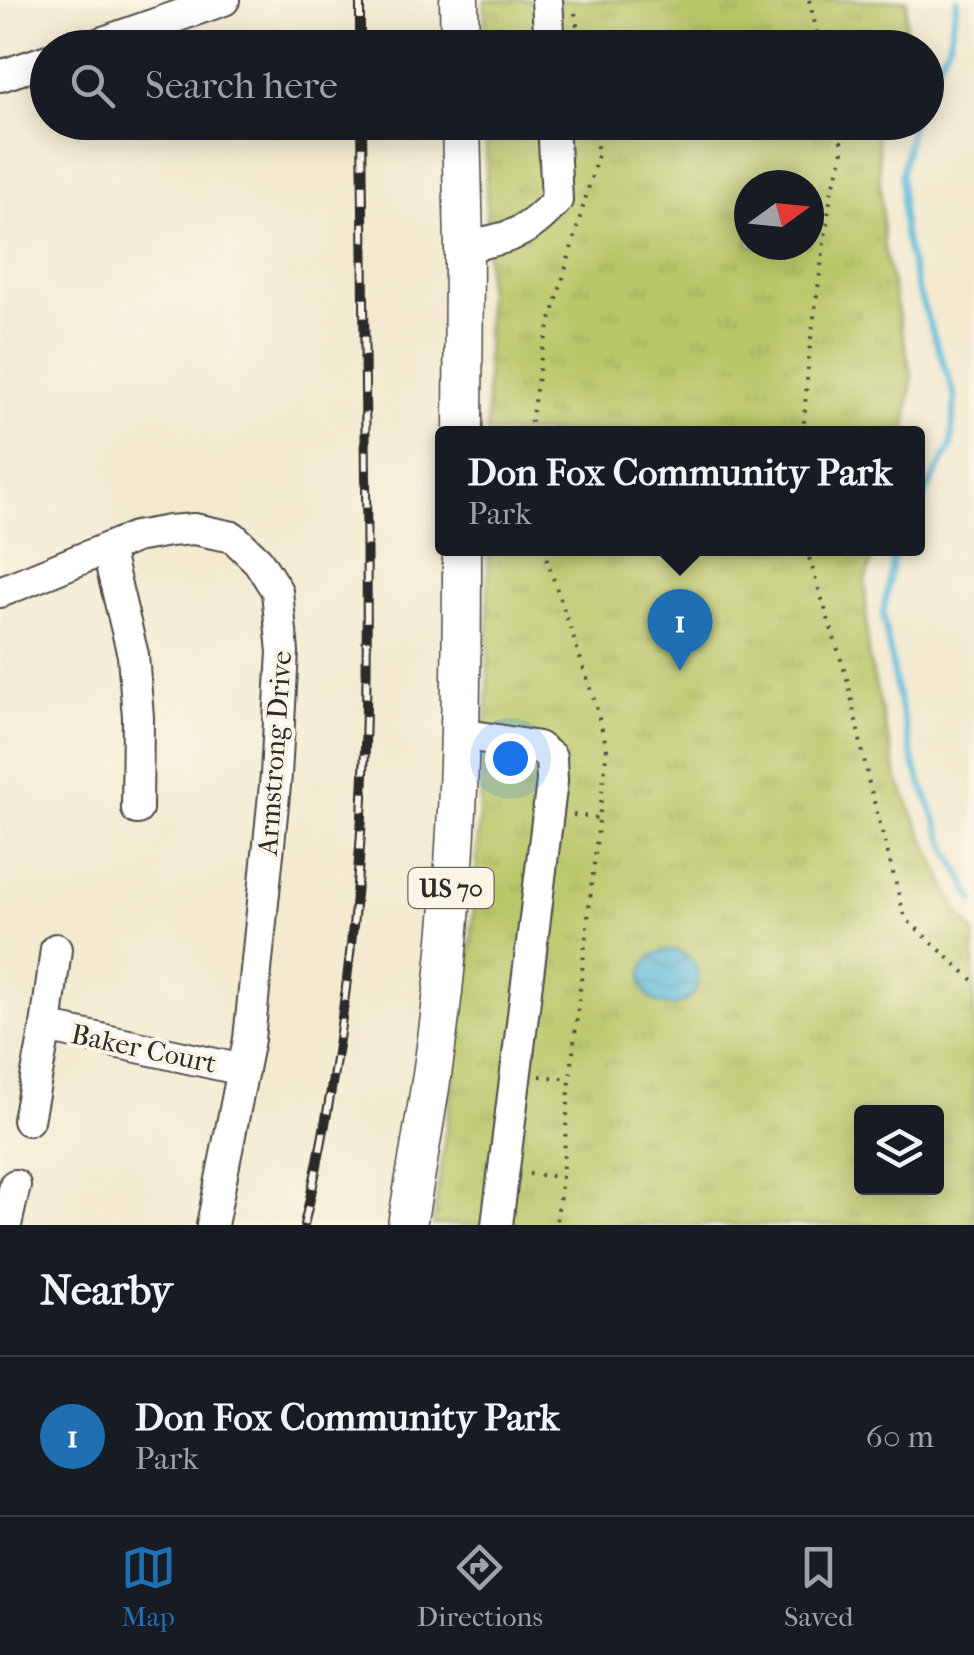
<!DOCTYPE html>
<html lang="en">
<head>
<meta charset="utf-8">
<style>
	:root { --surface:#171b24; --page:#242831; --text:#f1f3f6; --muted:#9ea1a6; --line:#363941; --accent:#1f6fb2 }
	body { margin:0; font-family:"IM FELL French Canon",serif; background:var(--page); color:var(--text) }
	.controls { position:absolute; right:30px; bottom:30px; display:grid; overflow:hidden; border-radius:10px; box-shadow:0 5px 25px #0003 }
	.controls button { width:90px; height:90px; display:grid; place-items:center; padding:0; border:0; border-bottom:2px solid var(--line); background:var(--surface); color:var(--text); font:50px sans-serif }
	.compass { position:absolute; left:734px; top:170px; width:90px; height:90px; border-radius:50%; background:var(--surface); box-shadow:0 5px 25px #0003; rotate:75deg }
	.you { position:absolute; left:510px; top:758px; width:35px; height:35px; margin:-25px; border:8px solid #fff; border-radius:50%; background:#1a73e8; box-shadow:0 0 0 15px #1a73e833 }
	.badge { display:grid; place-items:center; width:65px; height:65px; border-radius:50%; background:var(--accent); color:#fff; font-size:32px; font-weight:700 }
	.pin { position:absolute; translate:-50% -82px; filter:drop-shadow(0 2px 5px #0008) }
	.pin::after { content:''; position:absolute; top:52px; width:35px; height:30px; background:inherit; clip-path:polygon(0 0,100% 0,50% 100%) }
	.popup { position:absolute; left:435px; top:426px; width:490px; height:130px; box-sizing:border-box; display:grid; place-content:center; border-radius:10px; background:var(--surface); filter:drop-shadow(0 2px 8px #0005); font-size:32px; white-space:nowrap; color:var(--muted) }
	.popup b { font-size:38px; color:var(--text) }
	.popup::after { content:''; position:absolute; left:50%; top:100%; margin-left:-20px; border:20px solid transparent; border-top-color:var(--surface) }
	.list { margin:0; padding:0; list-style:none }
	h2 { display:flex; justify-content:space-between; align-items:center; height:130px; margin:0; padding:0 40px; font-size:42px }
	h2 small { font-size:32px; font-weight:400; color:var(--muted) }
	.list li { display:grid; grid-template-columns:65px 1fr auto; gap:30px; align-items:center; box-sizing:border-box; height:160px; padding:0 40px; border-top:2px solid var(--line) }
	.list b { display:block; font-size:38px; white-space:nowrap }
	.list p { margin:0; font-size:32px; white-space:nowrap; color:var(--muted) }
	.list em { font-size:32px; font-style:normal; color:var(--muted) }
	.icon { flex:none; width:55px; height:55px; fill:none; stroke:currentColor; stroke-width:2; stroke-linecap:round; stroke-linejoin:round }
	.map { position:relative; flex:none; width:974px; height:1225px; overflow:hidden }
	.search { position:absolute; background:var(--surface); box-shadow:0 5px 25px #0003; left:30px; right:30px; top:30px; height:110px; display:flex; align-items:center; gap:25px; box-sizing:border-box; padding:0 35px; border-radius:55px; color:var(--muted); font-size:38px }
	.sheet { height:290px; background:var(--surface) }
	nav { display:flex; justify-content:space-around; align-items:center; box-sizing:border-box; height:140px; border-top:2px solid var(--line); background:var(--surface); font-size:28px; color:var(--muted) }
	nav a { display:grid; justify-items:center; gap:5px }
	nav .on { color:var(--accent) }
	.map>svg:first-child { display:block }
</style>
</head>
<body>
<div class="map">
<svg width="974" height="1225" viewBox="0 0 974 1225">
	<defs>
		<pattern id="park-tufts" width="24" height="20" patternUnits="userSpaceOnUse" patternTransform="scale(2.5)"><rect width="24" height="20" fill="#b9c668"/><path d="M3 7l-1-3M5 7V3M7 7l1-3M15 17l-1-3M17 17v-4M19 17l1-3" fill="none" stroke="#9faa5a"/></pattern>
		<pattern id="water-waves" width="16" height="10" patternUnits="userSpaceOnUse" patternTransform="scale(2.5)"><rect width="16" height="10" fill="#5dbbdb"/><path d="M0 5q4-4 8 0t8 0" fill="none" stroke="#4d98b2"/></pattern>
	</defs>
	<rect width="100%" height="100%" fill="#fcf5e5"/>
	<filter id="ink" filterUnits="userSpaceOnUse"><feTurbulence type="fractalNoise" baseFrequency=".01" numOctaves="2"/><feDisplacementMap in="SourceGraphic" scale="20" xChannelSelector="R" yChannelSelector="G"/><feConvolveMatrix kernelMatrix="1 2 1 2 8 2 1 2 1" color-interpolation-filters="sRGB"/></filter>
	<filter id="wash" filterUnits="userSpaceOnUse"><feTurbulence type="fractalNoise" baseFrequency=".0048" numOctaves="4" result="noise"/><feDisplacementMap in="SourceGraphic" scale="40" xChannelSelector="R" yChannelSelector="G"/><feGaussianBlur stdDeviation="2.25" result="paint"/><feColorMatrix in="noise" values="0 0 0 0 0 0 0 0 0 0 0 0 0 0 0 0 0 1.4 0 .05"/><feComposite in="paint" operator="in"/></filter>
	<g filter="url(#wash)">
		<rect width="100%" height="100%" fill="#f3ead0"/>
		<g fill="url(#park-tufts)" stroke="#72784a" stroke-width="2.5" fill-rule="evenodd">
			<path d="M485 0H907V2L904 47 485 48Z"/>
			<path d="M486 123H879L877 130 884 248 912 377 906 433H487ZM749 185H809V245H749Z"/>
			<path d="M488 549H875L865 582 868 654 898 780 958 912 974 932V1225H433L471 947 488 688ZM862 1112H936V1188H862Z"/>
		</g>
		<circle fill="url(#water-waves)" stroke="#447383" stroke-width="2.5" cx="670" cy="978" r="28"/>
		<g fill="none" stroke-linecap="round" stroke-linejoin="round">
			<g stroke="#5dbbdb" stroke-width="6">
				<path d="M926 88 949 43 957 0"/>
				<path d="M912 122 901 174 903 231 917 288 955 396 951 446 918 507"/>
				<path d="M895 548 883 613 896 689 915 767 949 852 974 901"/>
			</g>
		</g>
	</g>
	<g filter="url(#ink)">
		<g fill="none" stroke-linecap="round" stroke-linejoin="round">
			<defs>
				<g id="minor">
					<path d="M547 0 550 48"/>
					<path d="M86 48 224 0"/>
					<path d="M0 76 48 60"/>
					<path d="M464 246C507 239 527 235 557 200L553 122"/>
					<path d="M107 549 133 655 138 717 137 809"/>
					<path d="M0 592 135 537 169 531 194 529 233 537 258 561 277 591 283 652 276 775 249 1039 212 1225"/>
					<path d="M462 734 538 747 551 757 552 781 497 1225"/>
					<path d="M46 1027 243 1070"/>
					<path d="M28 1120 46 1027 56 949"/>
					<path d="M6 1225 15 1185"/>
				</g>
				<g id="major">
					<path d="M459 0 460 48"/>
					<path d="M461 122 464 246 463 433"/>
					<path d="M407 1225C422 1137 438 1049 446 961 460 824 462 686 462 548"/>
				</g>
			</defs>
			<use href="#minor" stroke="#494844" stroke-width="34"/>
			<use href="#major" stroke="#494844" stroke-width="41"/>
			<g stroke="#494844" stroke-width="4" stroke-dasharray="2.5 8" stroke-linecap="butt">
				<path d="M809 0 821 48"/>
				<path d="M575 13 581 48"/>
				<path d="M529 433 542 352 598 154 593 122"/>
				<path d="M803 433 809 353 831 194 843 154 838 122"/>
				<path d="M543 548 593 696 607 748 570 1079 562 1177 556 1225"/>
				<path d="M806 548 848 682 869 783 905 918 974 981"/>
				<path d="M573 815 598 818"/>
				<path d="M540 1076 570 1079"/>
				<path d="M529 1174 562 1177"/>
			</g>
			<use href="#minor" stroke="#fff" stroke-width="30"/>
			<use href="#major" stroke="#fff" stroke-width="38"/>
			<defs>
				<g id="rail">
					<path d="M360 0V48"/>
					<path d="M304 1225C331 1110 348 991 358 873 369 742 367 610 366 479 365 360 363 241 362 122"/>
				</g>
			</defs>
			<use href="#rail" stroke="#2b2b2b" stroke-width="10"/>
			<use href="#rail" stroke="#fcf5e5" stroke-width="6" stroke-dasharray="19" stroke-linecap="butt"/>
		</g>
	</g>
	<g text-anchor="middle" stroke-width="8" stroke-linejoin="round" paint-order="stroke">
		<rect fill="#fcf5e5" stroke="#6a6863" stroke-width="2.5" x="408.5" y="868" width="85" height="40" rx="8"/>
		<g font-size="25" font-weight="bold" fill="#2b2b2b">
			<text x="451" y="897">US 70</text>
		</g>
		<g font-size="28" fill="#2b2b2b" stroke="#fcf5e5">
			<text transform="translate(274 753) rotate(-86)" y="10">Armstrong Drive</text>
			<text transform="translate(144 1048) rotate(12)" y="10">Baker Court</text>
		</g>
	</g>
</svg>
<div class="controls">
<button><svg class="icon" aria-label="layers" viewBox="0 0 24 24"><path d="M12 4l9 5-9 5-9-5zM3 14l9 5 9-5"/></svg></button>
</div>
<svg class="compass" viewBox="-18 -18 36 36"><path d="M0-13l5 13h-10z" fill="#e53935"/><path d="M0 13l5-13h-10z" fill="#9ea1a6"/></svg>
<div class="you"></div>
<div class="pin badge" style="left:680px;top:671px">1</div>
<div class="popup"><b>Don Fox Community Park</b>Park</div>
<div class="search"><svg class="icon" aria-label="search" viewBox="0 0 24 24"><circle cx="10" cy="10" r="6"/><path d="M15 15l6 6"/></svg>Search here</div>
</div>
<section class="sheet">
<h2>Nearby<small></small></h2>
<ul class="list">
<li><span class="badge">1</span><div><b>Don Fox Community Park</b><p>Park</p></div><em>60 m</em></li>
</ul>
</section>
<nav>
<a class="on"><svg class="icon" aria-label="map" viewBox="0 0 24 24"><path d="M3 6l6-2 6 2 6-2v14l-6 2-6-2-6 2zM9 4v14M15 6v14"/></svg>Map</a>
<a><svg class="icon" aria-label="directions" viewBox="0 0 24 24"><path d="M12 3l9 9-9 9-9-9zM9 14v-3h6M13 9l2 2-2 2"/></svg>Directions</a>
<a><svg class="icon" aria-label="saved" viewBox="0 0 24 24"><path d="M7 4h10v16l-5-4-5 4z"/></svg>Saved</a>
</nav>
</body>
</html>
